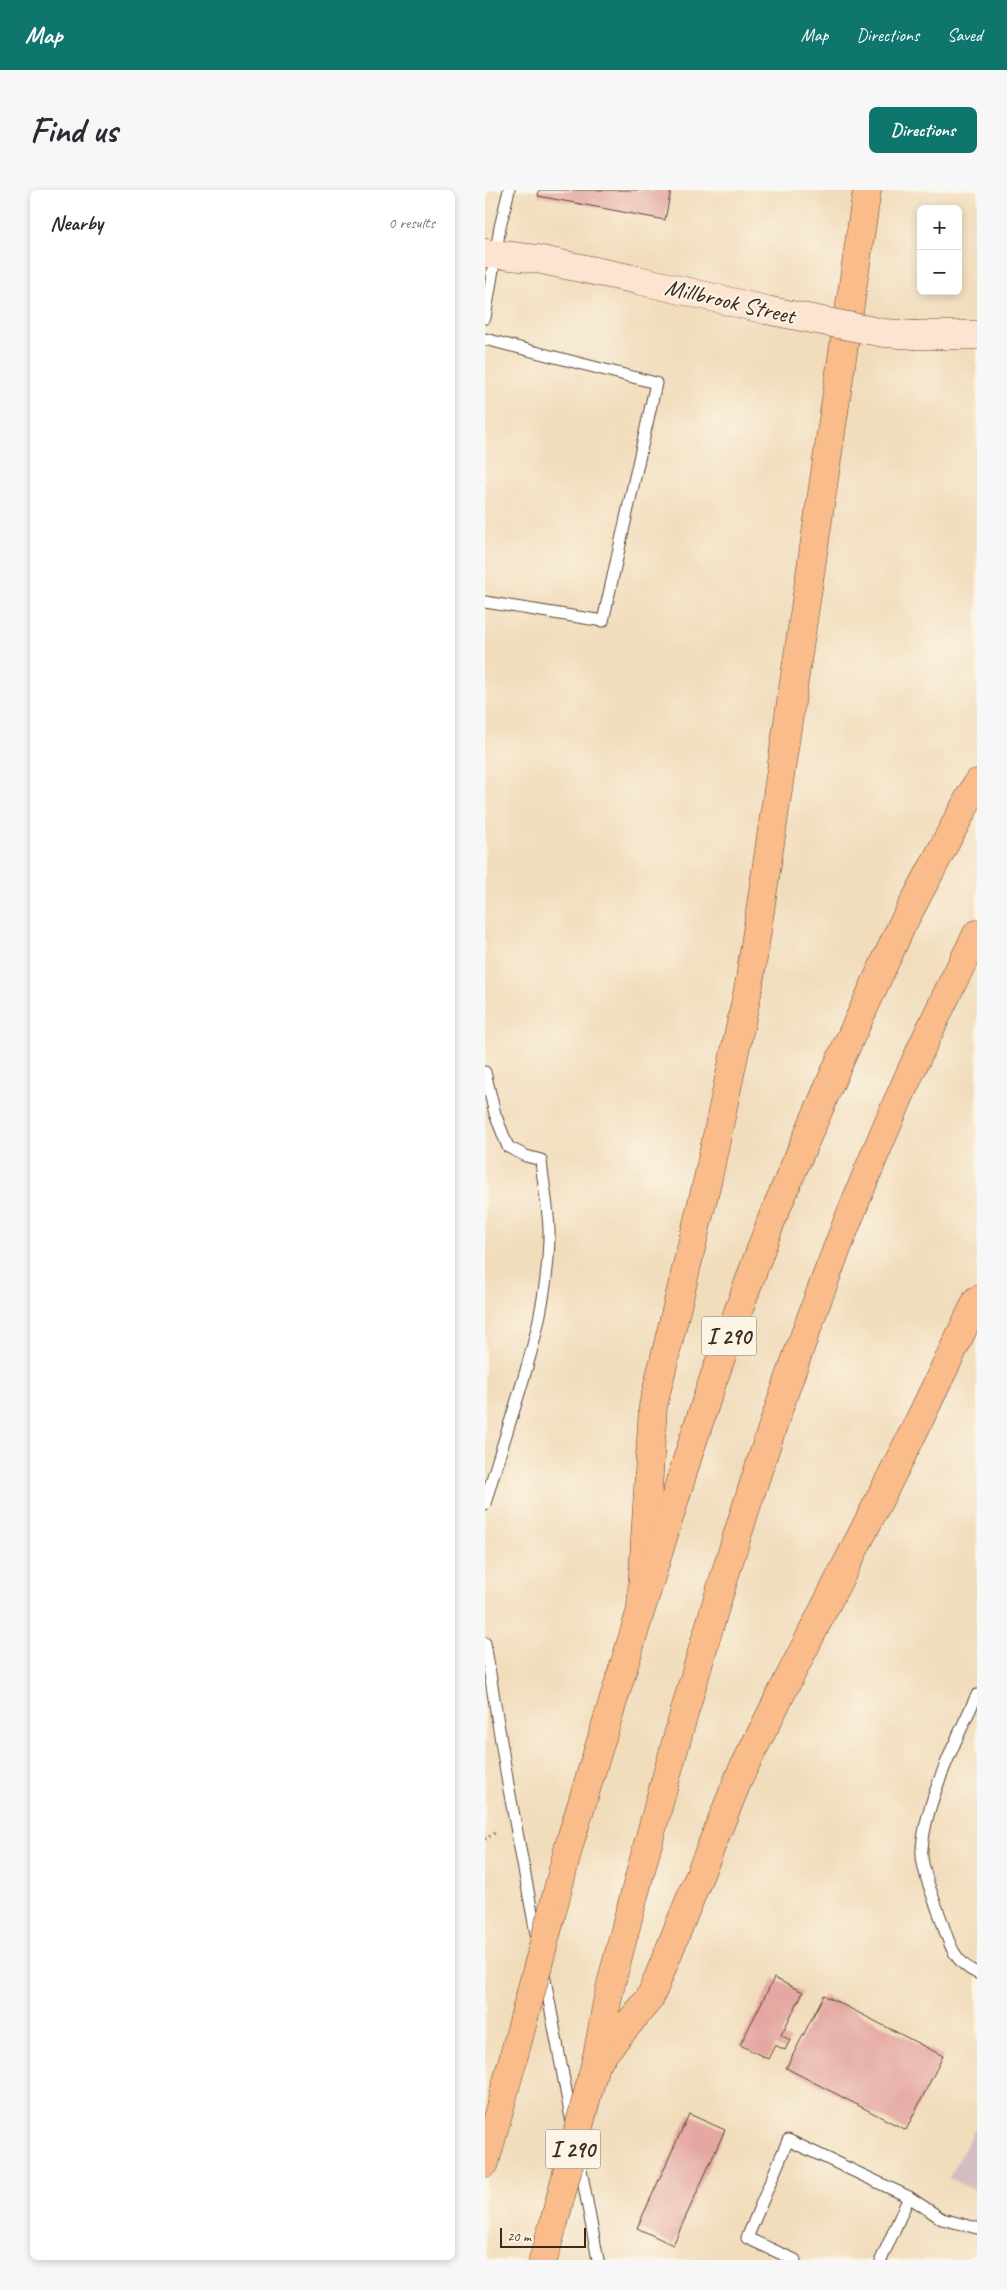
<!DOCTYPE html>
<html lang="en">
<head>
<meta charset="utf-8">
<style>
	:root { --surface:#fff; --page:#f7f7f7; --text:#2b2b33; --muted:#7c7c81; --line:#e1e1e2; --accent:#0f766e }
	body { margin:0; font-family:Caveat,sans-serif; background:var(--page); color:var(--text) }
	.controls { position:absolute; right:15px; top:15px; display:grid; overflow:hidden; border-radius:8px; box-shadow:0 2px 8px #0003 }
	.controls button { width:45px; height:45px; display:grid; place-items:center; padding:0; border:0; border-bottom:1px solid var(--line); background:var(--surface); color:var(--text); font:25px sans-serif }
	.scale { position:absolute; left:15px; bottom:12px; width:86px; box-sizing:border-box; padding-left:5px; border:2px solid #3b2a1e; border-top:0; font-size:14px; line-height:18px; white-space:nowrap; color:#3b2a1e; -webkit-text-stroke:4px #fcf5e5; paint-order:stroke }
	.list { margin:0; padding:0; list-style:none }
	h2 { display:flex; justify-content:space-between; align-items:center; height:65px; margin:0; padding:0 20px; font-size:21px }
	h2 small { font-size:16px; font-weight:400; color:var(--muted) }
	.map { position:relative; flex:none; width:492px; height:2070px; overflow:hidden; border-radius:8px }
	header { display:flex; align-items:center; gap:30px; box-sizing:border-box; height:70px; padding:0 25px; background:var(--accent); color:#fff }
	header strong { font-size:24px }
	nav { display:flex; gap:28px; margin-inline-start:auto; font-size:18px }
	.intro { display:flex; align-items:center; justify-content:space-between; box-sizing:border-box; height:120px; padding:0 30px }
	h1 { margin:0; font-size:35px }
	.button { padding:12px 22px; border-radius:8px; background:var(--accent); color:#fff; font-size:18px; font-weight:700 }
	main { display:flex; gap:30px; padding:0 30px }
	aside { flex:1; background:var(--surface); border-radius:8px; box-shadow:0 2px 8px #0003 }
	.map>svg:first-child { display:block }
</style>
</head>
<body>
<header>
<strong>Map</strong>
<nav><a>Map</a><a>Directions</a><a>Saved</a></nav>
</header>
<div class="intro"><h1>Find us</h1><a class="button">Directions</a></div>
<main>
<aside>
<h2>Nearby<small>0 results</small></h2>
<ul class="list">
</ul>
</aside>
<div class="map">
<svg width="492" height="2070" viewBox="0 0 492 2070">
	<rect width="100%" height="100%" fill="#fcf5e5"/>
	<filter id="ink" filterUnits="userSpaceOnUse"><feTurbulence type="fractalNoise" baseFrequency=".02" numOctaves="2"/><feDisplacementMap in="SourceGraphic" scale="10" xChannelSelector="R" yChannelSelector="G"/><feConvolveMatrix kernelMatrix="1 2 1 2 8 2 1 2 1" color-interpolation-filters="sRGB"/></filter>
	<filter id="wash" filterUnits="userSpaceOnUse"><feTurbulence type="fractalNoise" baseFrequency=".0096" numOctaves="4" result="noise"/><feDisplacementMap in="SourceGraphic" scale="20" xChannelSelector="R" yChannelSelector="G"/><feGaussianBlur stdDeviation="1.12" result="paint"/><feColorMatrix in="noise" values="0 0 0 0 0 0 0 0 0 0 0 0 0 0 0 0 0 1.4 0 .05"/><feComposite in="paint" operator="in"/></filter>
	<g filter="url(#wash)">
		<rect width="100%" height="100%" fill="#f1dcbb"/>
		<path fill="#d2bec1" d="M492 1935V2002L464 1988Z"/>
		<g id="blocks">
			<g fill="#e4a7a1">
				<path d="M54 0H186L180 30 53 6Z"/>
				<path d="M289 1788 318 1802 296 1845 305 1850 300 1860 290 1855 283 1869 255 1855Z"/>
				<path d="M339 1805 458 1866 421 1940 301 1878Z"/>
				<path d="M204 1924 240 1940 188 2055 152 2038Z"/>
			</g>
		</g>
	</g>
	<g filter="url(#ink)">
		<use href="#blocks" fill-opacity="0" stroke="#564536" stroke-width="1"/>
		<g fill="none" stroke-linecap="round" stroke-linejoin="round">
			<defs>
				<g id="service">
					<path d="M0 128 15 37 24 0"/>
					<path d="M0 149 171 193 118 431 0 412"/>
					<path d="M0 882 10 924 23 957 41 966 56 970C58 995 65 1023 64 1049 62 1141 24 1226 0 1314"/>
					<path d="M0 1453 23 1594 52 1749"/>
					<path d="M492 1505C472 1547 440 1613 437 1659 435 1677 451 1714 457 1732 464 1754 470 1773 492 1783"/>
					<path d="M59 1784 87 1933"/>
					<path d="M94 1969 113 2070"/>
					<path d="M310 2070 262 2048 303 1950 424 2007 457 2029 492 2038"/>
					<path d="M396 2070 424 2007"/>
				</g>
				<g id="secondary">
					<path d="M0 63 52 69 153 90 281 120"/>
					<path d="M431 145H492"/>
				</g>
				<g id="motorway">
					<path d="M156 1417 168 1216 223 988 264 795 382 0"/>
					<path d="M66 1726 85 1652 203 1266 228 1190 288 1026 352 877 416 737 492 593"/>
					<path d="M113 1870 165 1808 255 1585 430 1239 492 1110"/>
					<path d="M107 1887C116 1854 119 1819 128 1786 220 1433 324 1070 492 744"/>
					<path d="M0 1973 39 1828"/>
					<path d="M58 2070 69 2032"/>
				</g>
			</defs>
			<use href="#service" stroke="#564536" stroke-width="13"/>
			<use href="#secondary" stroke="#564536" stroke-width="29"/>
			<use href="#motorway" stroke="#564536" stroke-width="29"/>
			<path stroke="#564536" stroke-width="3" stroke-dasharray="1 4" stroke-linecap="butt" d="M0 1649 12 1642"/>
			<use href="#service" stroke="#fff" stroke-width="11"/>
			<use href="#secondary" stroke="#fde4d0" stroke-width="28"/>
			<use href="#motorway" stroke="#f9bc8a" stroke-width="28"/>
			<defs>
				<path id="secondary-bridge" d="M281 120 399 143 431 145"/>
				<g id="motorway-bridge">
					<path d="M39 1828 66 1726"/>
					<path d="M69 2032 107 1887"/>
				</g>
			</defs>
			<use href="#secondary-bridge" stroke="#564536" stroke-width="29" stroke-linecap="butt"/>
			<use href="#motorway-bridge" stroke="#564536" stroke-width="29" stroke-linecap="butt"/>
			<use href="#secondary-bridge" stroke="#fde4d0" stroke-width="28"/>
			<use href="#motorway-bridge" stroke="#f9bc8a" stroke-width="28"/>
		</g>
	</g>
	<g text-anchor="middle" stroke-width="4" stroke-linejoin="round" paint-order="stroke">
		<g fill="#fcf5e5" stroke="#75675a" stroke-width="1">
			<rect x="216.5" y="1126.5" width="55" height="39" rx="4"/>
			<rect x="60.5" y="1939.5" width="55" height="39" rx="4"/>
		</g>
		<g font-size="22" font-weight="bold" fill="#3b2a1e">
			<text x="244" y="1154">I 290</text>
			<text x="88" y="1967">I 290</text>
		</g>
		<g font-size="24" fill="#3b2a1e" stroke="#fcf5e5">
			<text transform="translate(245 111) rotate(13)" y="8">Millbrook Street</text>
		</g>
	</g>
</svg>
<div class="controls">
<button>+</button>
<button>−</button>
</div>
<div class="scale">20 m</div>
</div>
</main>
</body>
</html>
